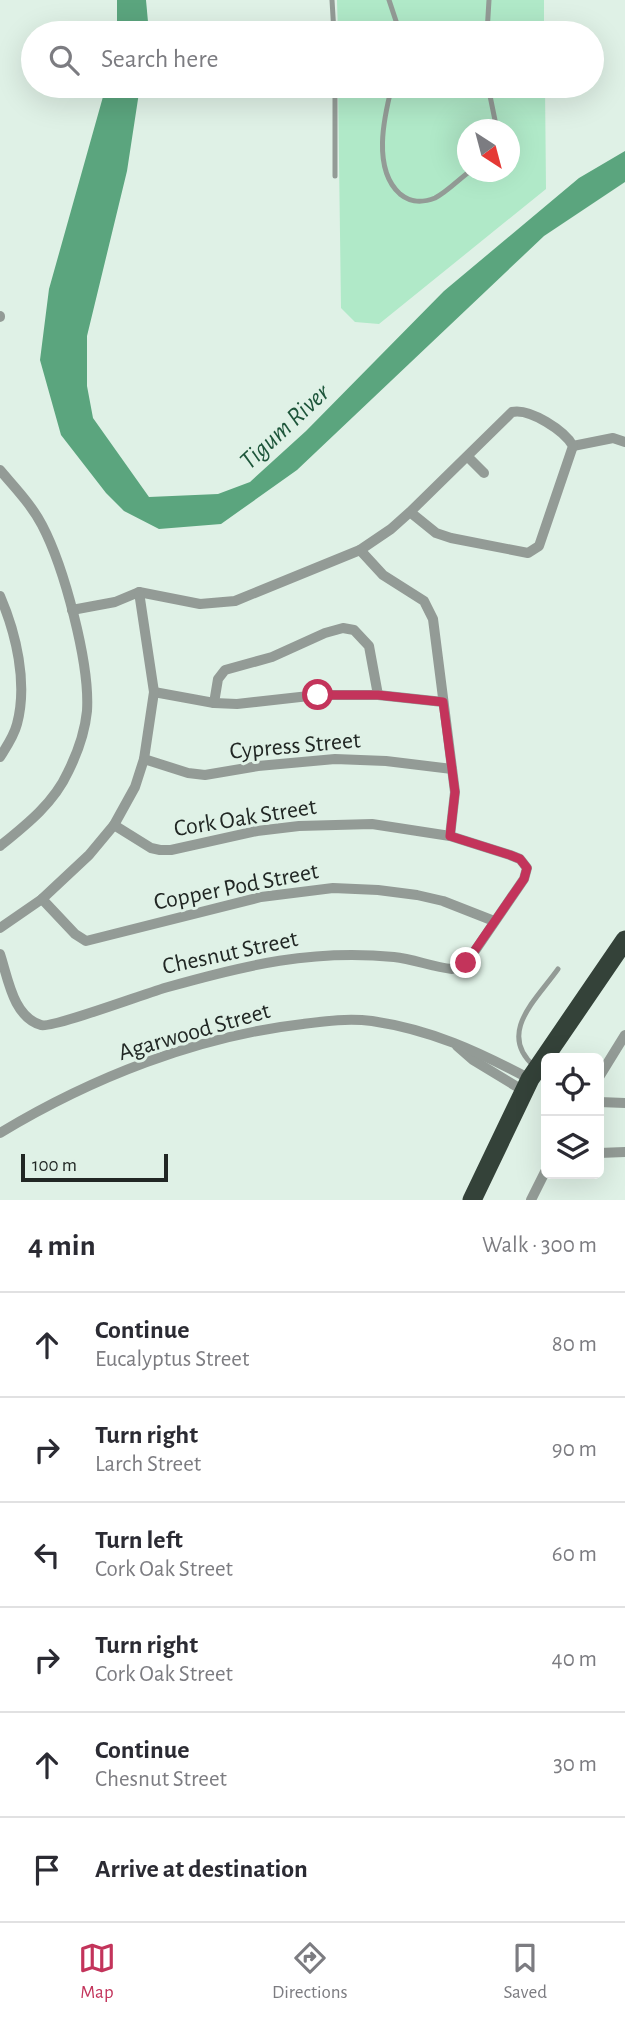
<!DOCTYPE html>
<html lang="en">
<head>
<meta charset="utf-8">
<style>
	:root { --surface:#fff; --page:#f7f7f7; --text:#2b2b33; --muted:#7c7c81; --line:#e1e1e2; --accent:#c3345b }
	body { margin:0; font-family:"Alegreya Sans",sans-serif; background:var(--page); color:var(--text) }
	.controls { position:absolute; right:21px; bottom:21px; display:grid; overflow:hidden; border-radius:10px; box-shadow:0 7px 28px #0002 }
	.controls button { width:63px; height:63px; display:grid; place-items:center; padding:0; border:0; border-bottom:2px solid var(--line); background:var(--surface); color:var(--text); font:35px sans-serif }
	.compass { position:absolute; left:457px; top:119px; width:63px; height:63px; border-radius:50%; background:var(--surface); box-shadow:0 7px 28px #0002; rotate:144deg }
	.scale { position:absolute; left:21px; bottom:18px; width:147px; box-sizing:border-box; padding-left:7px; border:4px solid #212724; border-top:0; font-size:19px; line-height:24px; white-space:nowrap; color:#212724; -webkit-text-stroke:5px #dff1e6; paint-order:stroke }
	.stop { position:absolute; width:21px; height:21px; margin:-16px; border:5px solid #c3345b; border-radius:50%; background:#fff }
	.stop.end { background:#c3345b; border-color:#fff; box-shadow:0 2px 7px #0008 }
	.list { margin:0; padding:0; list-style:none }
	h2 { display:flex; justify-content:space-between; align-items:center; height:91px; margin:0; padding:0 28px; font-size:30px }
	h2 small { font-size:23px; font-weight:400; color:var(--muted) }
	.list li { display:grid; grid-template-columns:46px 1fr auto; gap:21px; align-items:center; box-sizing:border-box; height:105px; padding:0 28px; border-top:2px solid var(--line) }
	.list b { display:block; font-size:26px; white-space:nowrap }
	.list p { margin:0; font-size:23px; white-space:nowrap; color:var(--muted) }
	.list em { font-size:23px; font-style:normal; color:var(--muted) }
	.icon { flex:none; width:38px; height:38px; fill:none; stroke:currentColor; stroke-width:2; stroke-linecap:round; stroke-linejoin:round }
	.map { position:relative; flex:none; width:625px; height:1200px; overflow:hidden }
	.search { position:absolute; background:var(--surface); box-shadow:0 7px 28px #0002; left:21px; right:21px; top:21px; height:77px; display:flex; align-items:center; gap:18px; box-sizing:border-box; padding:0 24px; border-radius:38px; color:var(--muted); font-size:26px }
	.sheet { height:721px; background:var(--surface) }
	nav { display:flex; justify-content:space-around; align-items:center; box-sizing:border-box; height:98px; border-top:2px solid var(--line); background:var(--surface); font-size:19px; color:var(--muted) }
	nav a { display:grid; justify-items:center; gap:4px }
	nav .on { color:var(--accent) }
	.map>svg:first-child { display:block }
</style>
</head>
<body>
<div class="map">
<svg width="625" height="1200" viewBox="0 0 625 1200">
	<rect width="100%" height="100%" fill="#dff1e6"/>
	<g fill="#b0e9c8" fill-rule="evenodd">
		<path d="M337 0H544V33H338Z"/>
		<path d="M338 86H545L546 189 379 324 355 322 341 308ZM468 130H510V172H468Z"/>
	</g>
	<g fill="#5ba57e">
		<path d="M117 0H146L149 33H117Z"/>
		<path d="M106 86H140L127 171 87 336V386L93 418 149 497 218 494 250 482 306 431 444 291 579 178 625 151V182L544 236 297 470 221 524 159 529 124 511 106 493 61 435 40 360 49 289Z"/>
	</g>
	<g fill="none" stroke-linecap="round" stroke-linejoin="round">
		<g stroke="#939b96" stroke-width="5">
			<path d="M332 0 334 33"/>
			<path d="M389 0 400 33"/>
			<path d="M487 33 489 0"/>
			<path d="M335 86V176"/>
			<path d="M392 86C384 117 372 169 400 194 411 203 422 203 435 198 447 192 458 180 469 172"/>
			<path d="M488 86 497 130"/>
			<path d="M534 1066C497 1033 536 1000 558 969"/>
		</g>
		<g stroke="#939b96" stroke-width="10">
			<path d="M0 316V317"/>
			<path d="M573 446 613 438 625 442"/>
			<path d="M468 457 484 473"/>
			<path d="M0 470C15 488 31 504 42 525 64 567 90 663 87 711 85 731 77 754 68 772 54 803 26 825 0 846"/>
			<path d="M360 550 383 575 424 601 433 619 455 792 450 836"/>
			<path d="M0 596C16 633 28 683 17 724 14 736 7 746 0 757"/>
			<path d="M72 610 115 602 139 592 200 604 235 601 360 550 391 529 410 512 512 412C530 408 565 431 573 446L539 546 528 553 451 538 436 533 410 512"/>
			<path d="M154 692 214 703 237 704 318 695H378L443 702"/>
			<path d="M214 703 218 679 225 670 272 657 325 633 343 628 354 630 369 646 378 695"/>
			<path d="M144 759 188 773 205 775 258 766 335 759 386 761 452 769"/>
			<path d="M42 899 75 934 86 941 261 897 333 888 378 890 417 895 443 901 494 921"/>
			<path d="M0 928 42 899 89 855 114 825 135 787 144 759 154 692 139 592"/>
			<path d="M0 954C8 978 13 1017 41 1025 51 1029 149 992 168 987 246 965 312 949 394 957 414 959 432 967 452 969L460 967 470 958 524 879 527 868 520 859 510 855 450 836 372 824 299 826 257 831 171 850H160L151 848 114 825"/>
			<path d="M457 1046 473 1060 524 1091"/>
			<path d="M599 1077 625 1035"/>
			<path d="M599 1102 625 1103"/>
			<path d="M0 1133C91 1078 197 1036 303 1024 326 1021 348 1018 372 1021 432 1030 477 1051 530 1079"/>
			<path d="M599 1153 625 1152"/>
			<path d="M531 1200 546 1170"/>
		</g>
		<path stroke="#344239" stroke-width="19" d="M472 1200 530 1079 625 940"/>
	</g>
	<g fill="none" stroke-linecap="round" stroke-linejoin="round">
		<path stroke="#c3345b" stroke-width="9" d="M318 695H378L443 702 455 792 450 836 510 855 520 859 527 868 524 879 466 963"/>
	</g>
	<g text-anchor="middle" stroke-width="6" stroke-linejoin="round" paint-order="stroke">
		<g font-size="24" fill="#212724" stroke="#dff1e6">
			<text transform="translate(295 745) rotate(-5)" y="8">Cypress Street</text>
			<text transform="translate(245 817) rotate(-9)" y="8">Cork Oak Street</text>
			<text transform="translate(236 886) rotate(-11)" y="8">Copper Pod Street</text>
			<text transform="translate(230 952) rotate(-12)" y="8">Chesnut Street</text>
			<text transform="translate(194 1031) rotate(-16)" y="8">Agarwood Street</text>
		</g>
		<g font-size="26" font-style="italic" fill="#1e563b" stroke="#dff1e6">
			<text transform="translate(284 426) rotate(-43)" y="9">Tigum River</text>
		</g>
	</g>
</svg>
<div class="controls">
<button><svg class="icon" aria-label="locate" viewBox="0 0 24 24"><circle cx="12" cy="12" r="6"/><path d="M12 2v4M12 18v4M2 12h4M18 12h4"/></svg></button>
<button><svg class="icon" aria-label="layers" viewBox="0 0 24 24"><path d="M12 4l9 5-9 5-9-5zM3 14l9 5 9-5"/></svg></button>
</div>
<svg class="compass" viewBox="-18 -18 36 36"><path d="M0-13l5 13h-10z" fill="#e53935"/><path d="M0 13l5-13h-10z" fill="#7c7c81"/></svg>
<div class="scale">100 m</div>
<div class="stop" style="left:318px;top:695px"></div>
<div class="stop end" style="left:466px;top:963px"></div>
<div class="search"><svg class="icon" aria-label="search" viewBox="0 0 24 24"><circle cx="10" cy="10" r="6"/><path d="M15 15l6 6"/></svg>Search here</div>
</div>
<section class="sheet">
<h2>4 min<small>Walk · 300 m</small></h2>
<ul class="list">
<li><svg class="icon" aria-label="ahead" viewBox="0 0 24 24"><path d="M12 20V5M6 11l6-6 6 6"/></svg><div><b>Continue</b><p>Eucalyptus Street</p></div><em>80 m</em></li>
<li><svg class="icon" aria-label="right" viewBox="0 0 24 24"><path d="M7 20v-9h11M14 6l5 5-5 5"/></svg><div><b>Turn right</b><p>Larch Street</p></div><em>90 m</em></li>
<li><svg class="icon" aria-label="left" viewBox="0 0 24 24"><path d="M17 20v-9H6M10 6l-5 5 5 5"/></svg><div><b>Turn left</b><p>Cork Oak Street</p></div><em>60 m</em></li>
<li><svg class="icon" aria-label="right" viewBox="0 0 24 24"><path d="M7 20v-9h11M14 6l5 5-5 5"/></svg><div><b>Turn right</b><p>Cork Oak Street</p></div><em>40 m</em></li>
<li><svg class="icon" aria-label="ahead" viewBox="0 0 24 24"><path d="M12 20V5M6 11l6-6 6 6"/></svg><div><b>Continue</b><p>Chesnut Street</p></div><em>30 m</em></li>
<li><svg class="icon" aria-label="arrive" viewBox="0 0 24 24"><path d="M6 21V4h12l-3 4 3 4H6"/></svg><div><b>Arrive at destination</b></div></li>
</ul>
</section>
<nav>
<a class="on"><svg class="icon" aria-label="map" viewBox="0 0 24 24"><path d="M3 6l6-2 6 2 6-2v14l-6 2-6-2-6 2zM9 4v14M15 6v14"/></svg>Map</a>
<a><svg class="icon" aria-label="directions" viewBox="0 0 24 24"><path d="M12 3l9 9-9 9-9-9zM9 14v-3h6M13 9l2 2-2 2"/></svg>Directions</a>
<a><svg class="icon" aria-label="saved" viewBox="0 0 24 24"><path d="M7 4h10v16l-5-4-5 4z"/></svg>Saved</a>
</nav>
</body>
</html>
